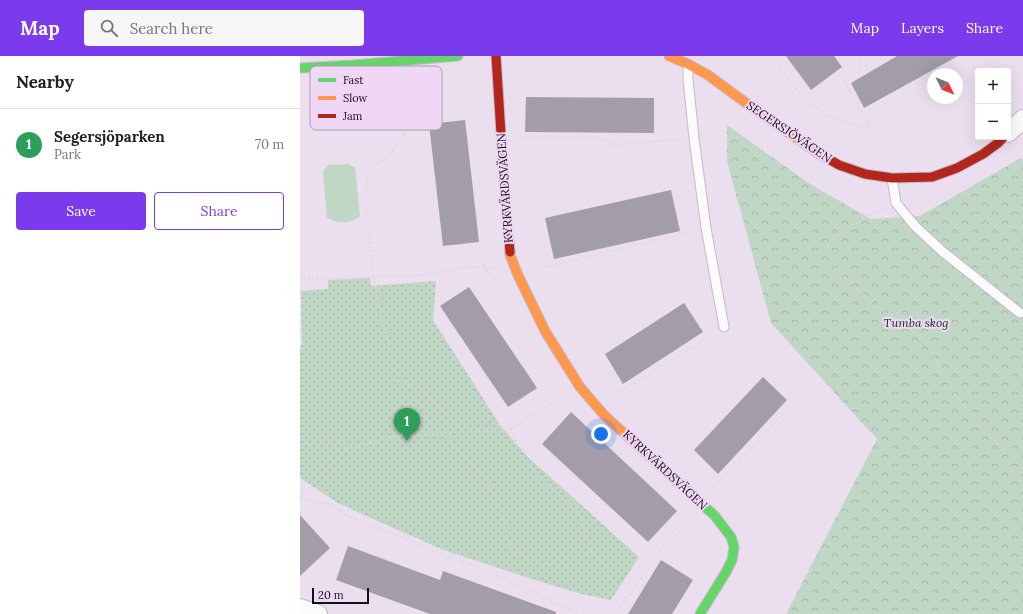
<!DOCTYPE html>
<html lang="en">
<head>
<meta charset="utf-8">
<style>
	:root { --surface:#fff; --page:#f6f6f6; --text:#222; --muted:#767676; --line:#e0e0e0; --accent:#7c3aed }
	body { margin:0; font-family:Lora,serif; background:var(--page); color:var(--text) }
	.controls { position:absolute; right:12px; top:12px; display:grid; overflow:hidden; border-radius:4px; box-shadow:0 4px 16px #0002 }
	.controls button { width:36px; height:36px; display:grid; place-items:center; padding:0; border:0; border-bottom:1px solid var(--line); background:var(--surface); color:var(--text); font:20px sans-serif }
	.compass { position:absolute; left:627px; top:12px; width:36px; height:36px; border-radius:50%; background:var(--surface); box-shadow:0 4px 16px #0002; rotate:133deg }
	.scale { position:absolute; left:12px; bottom:10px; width:57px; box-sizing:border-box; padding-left:4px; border:2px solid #170f19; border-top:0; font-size:11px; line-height:14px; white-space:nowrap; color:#170f19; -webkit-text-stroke:3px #efd7f5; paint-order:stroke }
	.you { position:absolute; left:301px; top:378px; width:14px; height:14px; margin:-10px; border:3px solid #fff; border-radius:50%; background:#1a73e8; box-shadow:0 0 0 6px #1a73e833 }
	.badge { display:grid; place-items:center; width:26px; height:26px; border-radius:50%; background:var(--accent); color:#fff; font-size:13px; font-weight:700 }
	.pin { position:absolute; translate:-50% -33px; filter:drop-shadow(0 1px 2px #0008) }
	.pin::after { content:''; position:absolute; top:21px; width:14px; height:12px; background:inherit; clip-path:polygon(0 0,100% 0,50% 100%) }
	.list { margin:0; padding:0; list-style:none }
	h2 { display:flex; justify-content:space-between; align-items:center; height:52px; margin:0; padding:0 16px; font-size:17px }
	h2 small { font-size:13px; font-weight:400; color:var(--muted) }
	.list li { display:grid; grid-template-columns:26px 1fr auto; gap:12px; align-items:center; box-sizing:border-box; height:72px; padding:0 16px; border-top:1px solid var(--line) }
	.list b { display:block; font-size:15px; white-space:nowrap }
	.list p { margin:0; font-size:13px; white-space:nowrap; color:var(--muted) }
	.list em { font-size:13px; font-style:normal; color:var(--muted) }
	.actions { display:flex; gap:8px; padding:12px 16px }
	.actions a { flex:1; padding:9px 0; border:1px solid var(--accent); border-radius:4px; text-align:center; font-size:14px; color:var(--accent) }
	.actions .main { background:var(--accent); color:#fff }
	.icon { flex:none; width:22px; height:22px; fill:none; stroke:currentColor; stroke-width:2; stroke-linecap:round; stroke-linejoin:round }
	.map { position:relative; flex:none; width:723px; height:558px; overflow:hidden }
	header { display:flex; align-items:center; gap:24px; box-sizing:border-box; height:56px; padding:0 20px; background:var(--accent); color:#fff }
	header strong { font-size:19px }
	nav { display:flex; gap:22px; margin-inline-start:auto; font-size:14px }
	.search { width:280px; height:36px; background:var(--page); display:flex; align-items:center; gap:10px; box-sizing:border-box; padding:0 14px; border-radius:4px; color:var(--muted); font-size:15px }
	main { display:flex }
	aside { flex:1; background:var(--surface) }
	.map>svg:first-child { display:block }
</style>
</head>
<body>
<header>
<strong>Map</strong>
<div class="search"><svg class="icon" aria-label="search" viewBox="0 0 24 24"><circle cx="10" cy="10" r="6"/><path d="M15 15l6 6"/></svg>Search here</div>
<nav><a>Map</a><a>Layers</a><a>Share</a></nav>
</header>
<main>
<aside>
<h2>Nearby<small></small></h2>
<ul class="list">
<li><span class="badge" style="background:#2e9e5b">1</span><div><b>Segersjöparken</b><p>Park</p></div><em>70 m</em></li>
</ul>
<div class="actions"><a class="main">Save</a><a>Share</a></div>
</aside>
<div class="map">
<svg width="723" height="558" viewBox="0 0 723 558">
	<defs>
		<pattern id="forest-crowns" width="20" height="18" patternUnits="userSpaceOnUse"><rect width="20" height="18" fill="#c0d7c5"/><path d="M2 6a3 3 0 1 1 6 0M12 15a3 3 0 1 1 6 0" fill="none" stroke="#a4b7a9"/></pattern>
		<pattern id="park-dots" width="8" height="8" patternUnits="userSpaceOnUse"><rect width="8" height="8" fill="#c0d7c5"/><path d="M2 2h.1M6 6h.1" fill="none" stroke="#a4b7a9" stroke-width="1.8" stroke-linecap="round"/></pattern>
	</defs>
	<rect width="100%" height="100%" fill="#ebdeee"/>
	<path fill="url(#forest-crowns)" d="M427 69 510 128 571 163 620 160 721 102 723 105V558H486L577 383 471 267 427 105Z"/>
	<path fill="url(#park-dots)" d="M70 222 71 230 136 225 133 264 200 369 228 401 339 501 311 544 281 538 229 522 146 495 73 463 36 446 0 422V291L2 289 1 235 28 233V224Z"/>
	<path fill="#c0d7c5" d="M49 108 55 112 60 160C50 168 38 168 27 162L23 116 28 109Z"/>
	<g fill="#a39daa">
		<path d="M486 0H534L542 11 511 34Z"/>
		<path d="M597 0H658L564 52 551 27Z"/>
		<path d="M226 41 354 42V77L225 76Z"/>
		<path d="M165 64 179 186 143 190 129 68Z"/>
		<path d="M371 134 380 175 254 203 245 162Z"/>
		<path d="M169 231 237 332 208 351 140 250Z"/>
		<path d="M384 247 403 276 323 328 305 298Z"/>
		<path d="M463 321 487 344 418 418 394 394Z"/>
		<path d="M271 356 377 455 348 486 242 388Z"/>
		<path d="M0 459 30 492 0 520Z"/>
		<path d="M48 490 140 524 143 515 256 556V558H130L36 524Z"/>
		<path d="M361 504 393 524 372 558H328Z"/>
	</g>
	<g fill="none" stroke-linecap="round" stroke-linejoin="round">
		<defs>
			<g id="lane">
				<path d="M388 10V23L394 82 406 172 424 271"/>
				<path d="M592 122 596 147 615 170 643 196 720 257"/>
			</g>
			<g id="street">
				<path d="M708 77 723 63"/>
				<path d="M0 552 18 558"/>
			</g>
			<g id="fast">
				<path d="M0 12 53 9 158 0"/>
				<path d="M381 429 415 460 431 481 434 491 432 504 426 516 400 558"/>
			</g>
			<g id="slow">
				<path d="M369 0 388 8 408 19 457 55 518 97"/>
				<path d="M210 196V199L218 219 245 275 280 331 304 359 381 429"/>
			</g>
			<g id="jam">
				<path d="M196 0 205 140 210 196"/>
				<path d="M518 97 539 109 565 118 592 122 632 121 657 112 683 98 698 87 704 81"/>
			</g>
		</defs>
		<use href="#lane" stroke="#c5bac8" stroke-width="11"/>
		<use href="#street" stroke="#c5bac8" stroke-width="20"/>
		<use href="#fast" stroke="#c5bac8" stroke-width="11"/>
		<use href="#slow" stroke="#c5bac8" stroke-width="11"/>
		<use href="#jam" stroke="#c5bac8" stroke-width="11"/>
		<g stroke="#d9d6da" stroke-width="2.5" stroke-dasharray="1 3" stroke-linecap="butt">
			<path d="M473 0 485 19 507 46 533 63 551 69 570 71"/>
			<path d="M555 0 558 3"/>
			<path d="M562 0 558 3 561 13 545 27 570 71"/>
			<path d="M105 24 108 61 110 69 93 95 85 103 73 110 67 119 69 187 74 221 83 269 87 280 90 295 93 306 90 324 104 326 129 340 139 349 149 377 211 373 262 341"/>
			<path d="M221 82H298L313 89 382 83"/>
			<path d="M663 130 677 160 689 168 723 171"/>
			<path d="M585 152 562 163 527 186 534 209 566 242 624 284 655 338 701 391 723 433"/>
			<path d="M188 197 183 211 198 227"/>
			<path d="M237 213 394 175"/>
			<path d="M0 222C24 223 47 222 71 221 87 220 103 220 120 219 144 216 169 208 193 212"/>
			<path d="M314 339 395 290 412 276"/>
			<path d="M211 373 214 378 217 393 222 403 242 426 276 451 292 497"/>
			<path d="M0 388 43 385 47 393 92 381 149 377 152 391 177 413 191 432 200 448 201 457 211 492 227 503 245 508 292 497 296 500 326 543"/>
			<path d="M414 432 489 351"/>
			<path d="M1 441 28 411 47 393"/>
			<path d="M0 442 32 449 45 459 111 485 148 501 169 507 280 558"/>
			<path d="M315 558 374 475 386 460"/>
		</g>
		<use href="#lane" stroke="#fcfafc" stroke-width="9"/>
		<use href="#street" stroke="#fcfafc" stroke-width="18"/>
		<use href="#fast" stroke="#63d668" stroke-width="9"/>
		<use href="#slow" stroke="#ff974d" stroke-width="9"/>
		<use href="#jam" stroke="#b3261e" stroke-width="9"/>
	</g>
	<g text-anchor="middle" stroke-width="4" stroke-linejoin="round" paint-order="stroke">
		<g font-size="12" fill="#170f19" stroke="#efd7f5">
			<text transform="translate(489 76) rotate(34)" y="4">SEGERSJÖVÄGEN</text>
			<text transform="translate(205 132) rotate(-94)" y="4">KYRKVÄRDSVÄGEN</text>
			<text transform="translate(365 414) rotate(43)" y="4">KYRKVÄRDSVÄGEN</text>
		</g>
		<g font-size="12" font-style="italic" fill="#0d3516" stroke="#efd7f5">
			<text x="616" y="271">Tumba skog</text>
		</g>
	</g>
	<rect x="10" y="10" width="132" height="64" rx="6" fill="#efd7f5" stroke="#ae9bb3" stroke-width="1"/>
	<rect x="18" y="22" width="18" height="4" fill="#63d668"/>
	<rect x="18" y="40" width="18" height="4" fill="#ff974d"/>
	<rect x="18" y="58" width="18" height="4" fill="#b3261e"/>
	<g font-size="11" fill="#170f19">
		<text x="43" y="28">Fast</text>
		<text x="43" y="46">Slow</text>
		<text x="43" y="64">Jam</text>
	</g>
</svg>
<div class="controls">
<button>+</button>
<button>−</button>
</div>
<svg class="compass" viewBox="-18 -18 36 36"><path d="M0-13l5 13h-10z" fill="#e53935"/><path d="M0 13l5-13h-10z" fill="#767676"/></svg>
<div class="scale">20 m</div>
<div class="you"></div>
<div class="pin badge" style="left:107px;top:385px;background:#2e9e5b">1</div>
</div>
</main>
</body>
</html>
